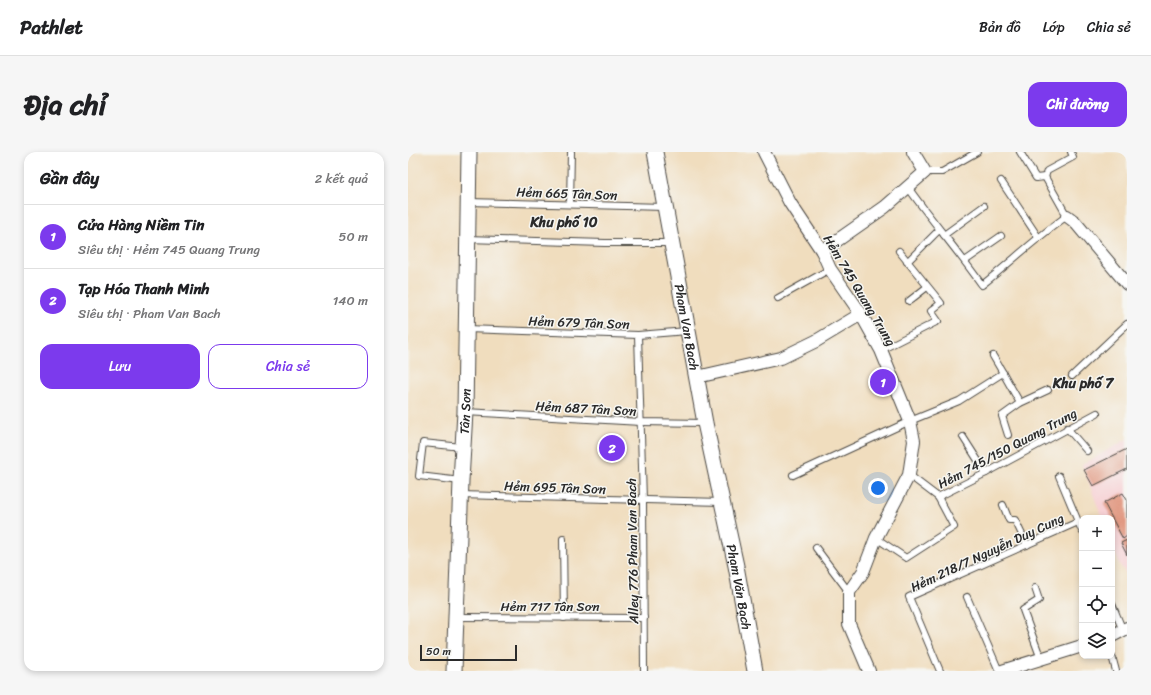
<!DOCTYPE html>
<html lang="vi">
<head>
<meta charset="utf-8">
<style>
	:root { --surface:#fff; --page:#f6f6f6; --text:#202124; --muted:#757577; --line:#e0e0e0; --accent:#7c3aed }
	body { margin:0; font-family:Sriracha,sans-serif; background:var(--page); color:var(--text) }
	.controls { position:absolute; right:12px; bottom:12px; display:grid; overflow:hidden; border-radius:8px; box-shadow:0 2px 6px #0003 }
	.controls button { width:36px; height:36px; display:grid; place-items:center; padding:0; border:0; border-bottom:1px solid var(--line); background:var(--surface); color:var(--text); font:20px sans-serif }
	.scale { position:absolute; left:12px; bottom:10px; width:97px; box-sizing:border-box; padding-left:4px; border:2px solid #2b2b2b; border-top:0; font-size:11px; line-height:14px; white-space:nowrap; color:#2b2b2b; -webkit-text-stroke:3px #f6f6f2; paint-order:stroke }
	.you { position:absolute; left:470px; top:336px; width:14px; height:14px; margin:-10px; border:3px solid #fff; border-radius:50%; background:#1a73e8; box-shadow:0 0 0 6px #1a73e833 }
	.badge { display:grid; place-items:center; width:26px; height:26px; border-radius:50%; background:var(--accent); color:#fff; font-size:13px; font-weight:700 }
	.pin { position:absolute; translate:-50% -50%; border:2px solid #fff; box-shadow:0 1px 4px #0006 }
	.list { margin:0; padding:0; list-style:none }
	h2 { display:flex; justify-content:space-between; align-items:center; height:52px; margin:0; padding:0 16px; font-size:17px }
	h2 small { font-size:13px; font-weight:400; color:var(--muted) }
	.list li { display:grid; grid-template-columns:26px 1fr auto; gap:12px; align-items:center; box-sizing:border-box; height:64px; padding:0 16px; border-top:1px solid var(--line) }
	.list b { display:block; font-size:15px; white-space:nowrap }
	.list p { margin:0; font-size:13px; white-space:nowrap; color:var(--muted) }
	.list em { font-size:13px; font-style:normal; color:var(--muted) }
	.actions { display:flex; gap:8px; padding:12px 16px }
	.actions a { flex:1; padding:9px 0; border:1px solid var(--accent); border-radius:12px; text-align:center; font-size:14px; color:var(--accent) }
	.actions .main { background:var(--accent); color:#fff }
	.icon { flex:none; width:22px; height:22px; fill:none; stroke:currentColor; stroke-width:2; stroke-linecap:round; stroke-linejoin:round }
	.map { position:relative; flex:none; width:719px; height:519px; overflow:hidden; border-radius:12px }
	header { display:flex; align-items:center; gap:24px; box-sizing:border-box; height:56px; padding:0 20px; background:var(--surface); border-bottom:1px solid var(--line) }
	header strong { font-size:19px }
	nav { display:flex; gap:22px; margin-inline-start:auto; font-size:14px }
	.intro { display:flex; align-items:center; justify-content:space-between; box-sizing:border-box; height:96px; padding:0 24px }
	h1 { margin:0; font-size:28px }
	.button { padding:10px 18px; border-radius:12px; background:var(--accent); color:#fff; font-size:14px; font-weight:700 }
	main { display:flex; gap:24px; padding:0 24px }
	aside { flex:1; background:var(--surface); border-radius:12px; box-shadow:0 2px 6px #0003 }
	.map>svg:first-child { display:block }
</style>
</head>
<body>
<header>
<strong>Pathlet</strong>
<nav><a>Bản đồ</a><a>Lớp</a><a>Chia sẻ</a></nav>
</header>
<div class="intro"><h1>Địa chỉ</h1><a class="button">Chỉ đường</a></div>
<main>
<aside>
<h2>Gần đây<small>2 kết quả</small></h2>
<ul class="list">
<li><span class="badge">1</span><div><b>Cửa Hàng Niềm Tin</b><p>Siêu thị · Hẻm 745 Quang Trung</p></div><em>50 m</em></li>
<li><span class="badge">2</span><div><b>Tạp Hóa Thanh Minh</b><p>Siêu thị · Pham Van Bach</p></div><em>140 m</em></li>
</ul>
<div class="actions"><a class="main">Lưu</a><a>Chia sẻ</a></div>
</aside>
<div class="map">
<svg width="719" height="519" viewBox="0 0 719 519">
	<rect width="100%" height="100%" fill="#f6f6f2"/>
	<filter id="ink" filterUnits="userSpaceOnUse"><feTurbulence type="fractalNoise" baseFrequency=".025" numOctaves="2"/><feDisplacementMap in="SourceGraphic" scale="8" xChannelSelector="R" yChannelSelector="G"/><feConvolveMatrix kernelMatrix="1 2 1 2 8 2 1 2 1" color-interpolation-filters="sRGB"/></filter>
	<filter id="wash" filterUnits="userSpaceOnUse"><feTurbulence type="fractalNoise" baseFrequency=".012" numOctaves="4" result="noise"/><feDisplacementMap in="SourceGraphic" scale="16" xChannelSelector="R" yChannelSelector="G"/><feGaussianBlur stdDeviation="0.9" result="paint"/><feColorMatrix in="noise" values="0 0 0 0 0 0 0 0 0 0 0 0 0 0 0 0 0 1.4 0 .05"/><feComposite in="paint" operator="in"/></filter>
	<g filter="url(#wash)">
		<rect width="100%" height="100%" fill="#f0ddbe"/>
		<path fill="#f7cfd3" d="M719 287V423L712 413 704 393V366H694L674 313Z"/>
		<g id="blocks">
			<g fill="#e19881">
				<path d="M719 297V317L685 334 676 318Z"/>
				<path d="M715 341 719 348V384L715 387 696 351Z"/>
				<path d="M719 388V403L713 391Z"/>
			</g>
		</g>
	</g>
	<g filter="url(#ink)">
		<use href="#blocks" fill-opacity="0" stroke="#494641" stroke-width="1"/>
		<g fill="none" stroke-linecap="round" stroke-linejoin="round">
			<defs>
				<g id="service">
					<path d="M612 0 628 26 637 25"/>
					<path d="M517 20H534L569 0"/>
					<path d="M637 25 639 19 665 5 663 0"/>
					<path d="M593 29 630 85"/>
					<path d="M499 34C523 68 550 99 574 133 603 110 629 85 659 64L637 25"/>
					<path d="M61 50 256 55"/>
					<path d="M162 52 163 0"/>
					<path d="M536 83 576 54"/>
					<path d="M59 87 197 91H264"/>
					<path d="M557 109 593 84"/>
					<path d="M499 110 531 78"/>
					<path d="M370 146 422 117"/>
					<path d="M501 149 519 135"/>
					<path d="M59 177 230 183 279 179"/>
					<path d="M230 183 235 348 236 519"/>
					<path d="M473 198 530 169 523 159 533 151 491 99"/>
					<path d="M585 204 595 221"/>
					<path d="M664 224 719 172"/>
					<path d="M57 260 233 270 296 271"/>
					<path d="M659 276 679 299"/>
					<path d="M600 283 594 264 612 251 640 238"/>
					<path d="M555 285 578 321"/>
					<path d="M385 323 502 269 551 249 595 221 612 251"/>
					<path d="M501 323 530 345 578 321 689 261"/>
					<path d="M651 324 674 379"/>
					<path d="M53 329 11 324 15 291 54 295"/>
					<path d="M52 343 314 350"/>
					<path d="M595 353 601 368H607L619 393"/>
					<path d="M468 386 498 406 546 375 530 345"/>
					<path d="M155 387 156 466"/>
					<path d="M408 396 441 440"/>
					<path d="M627 436 631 448 615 458 633 507"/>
					<path d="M559 445 591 519"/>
					<path d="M704 452 715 479"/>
					<path d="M48 465 236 466"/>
					<path d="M704 504 708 519"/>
					<path d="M532 519 501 445 670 370"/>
				</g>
				<g id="minor">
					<path d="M356 0 382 51 414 99 422 117 453 162 473 198 502 269 506 289 501 323 468 386 455 420 441 440V472L461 519"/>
					<path d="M659 64 667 70 719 132"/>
					<path d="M414 99 477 55 517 20 505 0"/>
					<path d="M289 225 373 206 408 189 453 162"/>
					<path d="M704 484 719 476"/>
					<path d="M594 519 674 494"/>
				</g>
				<g id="tertiary">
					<path id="s1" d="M247 0 297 271 328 414 347 519"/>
					<path id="s2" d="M46 519 53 329 57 260 61 0"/>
				</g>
			</defs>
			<use href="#service" stroke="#494641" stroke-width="8"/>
			<use href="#minor" stroke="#494641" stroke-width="14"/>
			<use href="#tertiary" stroke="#494641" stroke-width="17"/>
			<use href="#service" stroke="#fff" stroke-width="6"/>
			<use href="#minor" stroke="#fff" stroke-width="12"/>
			<use href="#tertiary" stroke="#fff" stroke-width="15"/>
		</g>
	</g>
	<g text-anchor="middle" stroke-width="3" stroke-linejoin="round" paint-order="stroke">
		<g font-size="13" fill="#2b2b2b" stroke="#f6f6f2">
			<text transform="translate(159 41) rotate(2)" y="5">Hẻm 665 Tân Sơn</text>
			<text transform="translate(452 138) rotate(59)" y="5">Hẻm 745 Quang Trung</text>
			<text transform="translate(171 170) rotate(2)" y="5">Hẻm 679 Tân Sơn</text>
			<text dy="5" stroke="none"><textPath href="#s1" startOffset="178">Pham Van Bach</textPath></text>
			<text transform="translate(178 256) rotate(3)" y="5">Hẻm 687 Tân Sơn</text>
			<text dy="5" stroke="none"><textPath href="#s2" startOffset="260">Tân Sơn</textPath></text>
			<text transform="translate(599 296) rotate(-28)" y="5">Hẻm 745/150 Quang Trung</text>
			<text transform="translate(147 335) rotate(2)" y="5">Hẻm 695 Tân Sơn</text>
			<text transform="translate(224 399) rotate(-91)" y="5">Alley 776 Pham Van Bach</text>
			<text transform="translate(579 400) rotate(-25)" y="5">Hẻm 218/7 Nguyễn Duy Cung</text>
			<text dy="5" stroke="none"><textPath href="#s1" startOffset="443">Phạm Văn Bạch</textPath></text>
			<text x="142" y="459">Hẻm 717 Tân Sơn</text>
		</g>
		<g font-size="14" font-weight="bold" fill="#2b2b2b" stroke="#f6f6f2">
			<text x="156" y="75">Khu phố 10</text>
			<text x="675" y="236">Khu phố 7</text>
		</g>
	</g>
</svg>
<div class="controls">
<button>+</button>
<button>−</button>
<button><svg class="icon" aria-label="locate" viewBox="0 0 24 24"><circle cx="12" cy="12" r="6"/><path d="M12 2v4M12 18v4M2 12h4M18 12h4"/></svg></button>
<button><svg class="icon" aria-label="layers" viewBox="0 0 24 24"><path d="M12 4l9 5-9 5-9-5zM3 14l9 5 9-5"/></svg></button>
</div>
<div class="scale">50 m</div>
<div class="you"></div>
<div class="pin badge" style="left:475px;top:230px">1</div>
<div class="pin badge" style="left:204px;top:296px">2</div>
</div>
</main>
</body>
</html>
